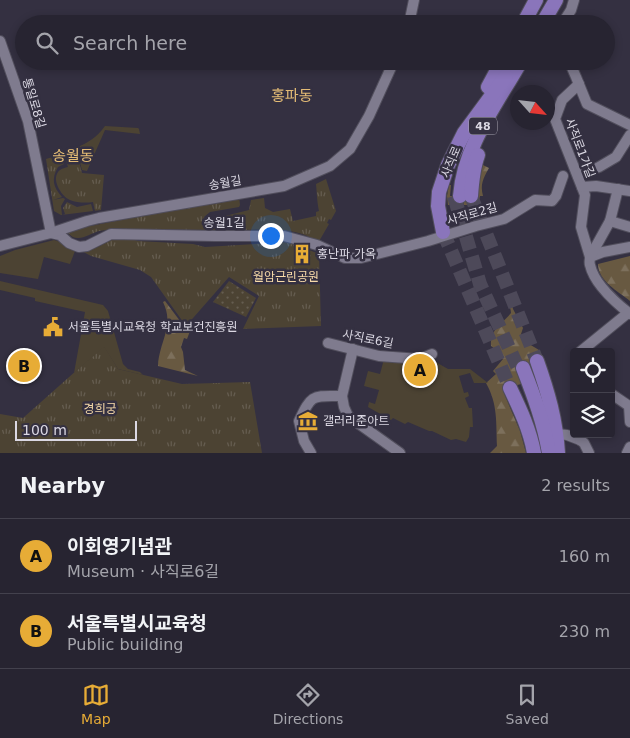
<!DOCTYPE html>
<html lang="en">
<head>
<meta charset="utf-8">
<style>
	:root { --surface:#272431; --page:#33303d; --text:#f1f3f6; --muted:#a4a4ab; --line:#43414d; --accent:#e7ac36 }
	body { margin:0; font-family:"DejaVu Sans","Noto Sans KR",sans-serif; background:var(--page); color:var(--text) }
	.controls { position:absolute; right:15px; bottom:15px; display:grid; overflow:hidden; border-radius:5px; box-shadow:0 2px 8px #0003 }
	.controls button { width:45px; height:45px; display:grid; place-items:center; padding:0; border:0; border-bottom:1px solid var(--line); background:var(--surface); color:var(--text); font:25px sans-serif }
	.compass { position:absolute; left:510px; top:85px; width:45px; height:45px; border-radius:50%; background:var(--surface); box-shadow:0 2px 8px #0003; rotate:117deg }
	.scale { position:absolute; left:15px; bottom:12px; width:122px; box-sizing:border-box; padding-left:5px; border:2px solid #dbd8e3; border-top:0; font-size:14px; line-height:18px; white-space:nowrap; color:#dbd8e3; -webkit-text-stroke:4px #343041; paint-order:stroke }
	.you { position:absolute; left:270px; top:235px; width:18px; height:18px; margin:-12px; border:4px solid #fff; border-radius:50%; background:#1a73e8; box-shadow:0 0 0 8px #1a73e833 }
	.badge { display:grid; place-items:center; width:32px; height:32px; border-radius:50%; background:var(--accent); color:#111; font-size:16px; font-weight:700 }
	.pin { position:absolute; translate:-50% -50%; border:2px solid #fff; box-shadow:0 1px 5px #0006 }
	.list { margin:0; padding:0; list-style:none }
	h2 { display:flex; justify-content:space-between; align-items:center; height:65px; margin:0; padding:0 20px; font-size:21px }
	h2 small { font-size:16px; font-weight:400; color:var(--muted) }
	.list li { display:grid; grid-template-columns:32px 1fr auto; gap:15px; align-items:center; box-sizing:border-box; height:75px; padding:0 20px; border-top:1px solid var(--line) }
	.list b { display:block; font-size:19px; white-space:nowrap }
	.list p { margin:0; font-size:16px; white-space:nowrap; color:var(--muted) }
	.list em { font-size:16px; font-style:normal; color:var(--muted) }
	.icon { flex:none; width:28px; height:28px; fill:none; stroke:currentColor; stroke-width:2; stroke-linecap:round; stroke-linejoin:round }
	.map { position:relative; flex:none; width:630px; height:453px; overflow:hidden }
	.search { position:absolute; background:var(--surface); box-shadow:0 2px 8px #0003; left:15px; right:15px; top:15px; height:55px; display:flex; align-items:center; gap:12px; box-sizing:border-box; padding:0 18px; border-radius:28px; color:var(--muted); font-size:19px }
	.sheet { height:215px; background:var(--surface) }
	nav { display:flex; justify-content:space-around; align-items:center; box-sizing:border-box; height:70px; border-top:1px solid var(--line); background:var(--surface); font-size:14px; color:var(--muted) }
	nav a { display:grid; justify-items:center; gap:2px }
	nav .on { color:var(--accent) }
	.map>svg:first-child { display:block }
</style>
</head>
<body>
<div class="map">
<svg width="630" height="453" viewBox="0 0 630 453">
	<defs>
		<pattern id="grass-dots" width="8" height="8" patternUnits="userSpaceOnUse" patternTransform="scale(1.25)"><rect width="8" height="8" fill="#4c4333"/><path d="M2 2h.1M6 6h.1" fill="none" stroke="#655d50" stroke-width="1.8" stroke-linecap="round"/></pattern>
		<pattern id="forest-firs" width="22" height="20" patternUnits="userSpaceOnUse" patternTransform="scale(1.25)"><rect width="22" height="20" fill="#685941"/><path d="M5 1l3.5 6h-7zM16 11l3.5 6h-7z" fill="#7d705c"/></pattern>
		<pattern id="park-tufts" width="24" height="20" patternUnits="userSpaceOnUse" patternTransform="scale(1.25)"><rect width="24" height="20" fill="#4c4333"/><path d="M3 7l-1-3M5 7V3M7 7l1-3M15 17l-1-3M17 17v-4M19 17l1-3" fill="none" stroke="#655d50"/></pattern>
	</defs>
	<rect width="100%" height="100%" fill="#343041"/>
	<path fill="url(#grass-dots)" d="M229 281 256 298 246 317 213 302Z"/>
	<g fill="url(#forest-firs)">
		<path d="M483 165 489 168C483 179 480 184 483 196H480L479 201H470V205H464L463 202 448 205 447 196 449 185H451L450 196 462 197 480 174Z"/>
		<path d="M630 256V301C618 291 598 281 598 264Z"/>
		<path d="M509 294 513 309 523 328 520 337 529 344 539 350 542 358 532 372 517 371 521 384 514 386 503 391 520 431 526 453H490L497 446C496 423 498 404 486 383L496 374 493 371 503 359 494 351 495 349 491 346C490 329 501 325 511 313 511 307 506 301 507 295Z"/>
		<path d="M165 301 186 329 190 331 187 339 184 338 181 347 183 352 185 370 198 376 158 366C159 342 175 326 163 302Z"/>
	</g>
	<g fill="url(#park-tufts)" fill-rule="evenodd">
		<path d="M76 150 82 173 104 175 101 210 61 215 54 211 46 159ZM73 155 75 160 71 162 70 160 66 161 68 167C65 168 63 168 60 170 50 178 61 196 70 200 77 203 87 203 93 202L95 211H93L91 204 77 207 67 202 63 208 65 214 62 215 61 206 65 199 63 198 53 200 62 197C53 187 51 179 58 167L64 164V159Z"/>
		<path d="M326 179 336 211 331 220 329 219 327 223 329 224 318 243C314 241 310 237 305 235 285 227 255 230 234 230L233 222 231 220 209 222V220L249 210 251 200 264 198 265 208 273 212 290 209 293 221 316 216V212L319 211C317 201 317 194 316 184Z"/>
		<path d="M239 197 240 205 239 207 210 212 204 217 206 226H221L222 230 112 229C108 230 103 230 99 231 89 234 77 244 68 233L70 230Z"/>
		<path d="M131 239 138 241 193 244 205 247 289 242 319 254 321 326 243 329 259 296 229 277 186 326 151 277 140 270 91 256 76 248 88 251 100 246 110 240Z"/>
		<path d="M104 346 118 369 182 384 250 382 262 453H0V414L23 418Z"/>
	</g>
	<g fill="#4c4333">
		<path d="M105 126 138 128 139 129 140 134 105 130 87 171 82 170 76 148C89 142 96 138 105 126Z"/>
		<path d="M54 240 61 242 75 251 70 264 44 257 38 279 0 273V256L15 250Z"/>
		<path d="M0 281 103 305 108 311 123 364 128 369 140 372 143 375 118 369 104 347 74 373 85 312 35 301V298L0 290Z"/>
		<path d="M384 359 419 362 424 364 434 361 448 369H470L488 383H474L470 373 459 376 464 393 468 392 469 396 465 398 469 408H472L473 427H470L469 437 466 442 456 439 451 440 432 431H429L408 422 405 424 393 418 391 420 368 407 369 402 375 404 379 390 364 386 368 371 380 374Z"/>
	</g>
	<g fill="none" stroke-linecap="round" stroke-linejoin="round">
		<g stroke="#4d4959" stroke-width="14" stroke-dasharray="14 7" stroke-linecap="butt">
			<path d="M454 196 480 284 519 370"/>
			<path d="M471 196 537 361"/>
			<path d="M443 232 510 388"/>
		</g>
		<defs>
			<g id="minor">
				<path d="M409 24 414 0"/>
				<path d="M562 24 571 10 574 0"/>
				<path d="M0 41 28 121 51 233 60 235 69 243 79 247 87 246 111 234 215 236H284L317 245 345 258H361L428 241 476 226 504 219 535 200 552 201 556 196 563 176"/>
				<path d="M569 61 576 77 587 104 630 125"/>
				<path d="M579 84 562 100 555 119 585 195 581 227 590 257"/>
				<path d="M578 176 599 167 616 157 630 135"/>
				<path d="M582 187 596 186 630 191"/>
				<path d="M610 221 630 227"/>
				<path d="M0 246 51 233 87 221 99 218 284 186 330 166 350 149 369 116 394 61"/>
				<path d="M630 247 603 252 590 257C590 260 589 262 590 265 594 283 616 303 630 314"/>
				<path d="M590 257 610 221 618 189"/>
				<path d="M328 343 379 356 420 359 432 354"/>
				<path d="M353 349 342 396 344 407 348 416 400 453"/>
				<path d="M580 352 628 313"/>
				<path d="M611 396 613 395 629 406 630 422"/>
				<path d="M557 434 567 435 580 440 581 434"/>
				<path d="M580 440 584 443 589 453"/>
				<path d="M311 453 304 441 299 421C312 393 313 396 342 396"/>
				<path d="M627 453 630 447"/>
			</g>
			<g id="major">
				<path d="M523 24 536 0"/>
				<path d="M542 24 556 0"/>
				<path d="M488 87 502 61"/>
				<path d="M460 196C464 145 497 104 521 61"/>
				<path d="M471 196C472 182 473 168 478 155"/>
				<path d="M443 232 438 206 439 192 448 165 464 133 506 76"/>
				<path d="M537 361C548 392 556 420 558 453"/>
				<path d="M523 368C534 396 544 423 549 453"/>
				<path d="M510 388C520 409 530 430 534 453"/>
			</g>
		</defs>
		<use href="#minor" stroke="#514e5c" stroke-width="12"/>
		<use href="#major" stroke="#514e5c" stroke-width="16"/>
		<use href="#minor" stroke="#7f7b8e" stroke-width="10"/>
		<use href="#major" stroke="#8a75bb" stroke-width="14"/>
	</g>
	<defs>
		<symbol id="building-bare" viewBox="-9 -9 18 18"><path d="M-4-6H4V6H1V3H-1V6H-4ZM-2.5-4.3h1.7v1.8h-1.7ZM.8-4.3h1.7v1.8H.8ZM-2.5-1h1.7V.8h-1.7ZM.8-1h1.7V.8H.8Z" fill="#e7ac36" stroke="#343041" stroke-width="2.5" paint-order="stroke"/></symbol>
		<symbol id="civic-bare" viewBox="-9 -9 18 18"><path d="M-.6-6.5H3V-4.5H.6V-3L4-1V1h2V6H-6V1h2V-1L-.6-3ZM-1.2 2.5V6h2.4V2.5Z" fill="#e7ac36" stroke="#343041" stroke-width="2.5" paint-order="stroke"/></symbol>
		<symbol id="museum-bare" viewBox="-9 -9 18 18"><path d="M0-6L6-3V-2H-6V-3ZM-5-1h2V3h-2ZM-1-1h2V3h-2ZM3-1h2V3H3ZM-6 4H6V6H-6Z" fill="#e7ac36" stroke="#343041" stroke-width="2.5" paint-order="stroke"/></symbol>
	</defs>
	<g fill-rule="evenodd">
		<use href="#building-bare" x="288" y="240" width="28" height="28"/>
		<use href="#civic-bare" x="39" y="313" width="28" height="28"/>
		<use href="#museum-bare" x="294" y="407" width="28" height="28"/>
	</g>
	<g text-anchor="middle" stroke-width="5" stroke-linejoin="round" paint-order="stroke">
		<rect fill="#343041" stroke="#a9a6b2" stroke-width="1" x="469" y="117.5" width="28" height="17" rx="4"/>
		<g font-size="11" font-weight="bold" fill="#dbd8e3">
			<text x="483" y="130">48</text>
		</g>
		<g font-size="12" fill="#dbd8e3" stroke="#343041">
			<text transform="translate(34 103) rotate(73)" y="4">통일로8길</text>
			<text transform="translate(580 148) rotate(69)" y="4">사직로1가길</text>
			<text transform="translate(451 162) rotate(-67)" y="4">사직로</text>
			<text transform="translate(225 183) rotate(-10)" y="4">송월길</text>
			<text transform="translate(472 214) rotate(-16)" y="4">사직로2길</text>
			<text x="224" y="227">송월1길</text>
			<text transform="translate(368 339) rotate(11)" y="4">사직로6길</text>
		</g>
		<g font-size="12" fill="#dbd8e3" stroke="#343041" text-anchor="start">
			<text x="317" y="258">홍난파 가옥</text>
			<text x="68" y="331">서울특별시교육청 학교보건진흥원</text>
			<text x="323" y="425">갤러리준아트</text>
		</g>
		<g font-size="12" fill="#f8dba9" stroke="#343041">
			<text x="286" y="281">월암근린공원</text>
			<text x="100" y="413">경희궁</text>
		</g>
		<g font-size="15" fill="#e3bb75" stroke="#343041">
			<text x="292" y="101">홍파동</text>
			<text x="73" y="161">송월동</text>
		</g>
	</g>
</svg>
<div class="controls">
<button><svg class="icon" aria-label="locate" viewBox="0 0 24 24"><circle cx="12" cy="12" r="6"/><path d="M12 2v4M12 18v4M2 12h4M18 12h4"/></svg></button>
<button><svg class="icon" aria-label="layers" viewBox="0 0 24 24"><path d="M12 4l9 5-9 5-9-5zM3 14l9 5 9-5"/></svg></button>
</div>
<svg class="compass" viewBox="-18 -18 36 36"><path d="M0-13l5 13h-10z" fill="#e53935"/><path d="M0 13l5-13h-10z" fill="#a4a4ab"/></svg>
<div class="scale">100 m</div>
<div class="you"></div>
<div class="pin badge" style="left:420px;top:370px">A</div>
<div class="pin badge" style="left:24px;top:366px">B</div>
<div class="search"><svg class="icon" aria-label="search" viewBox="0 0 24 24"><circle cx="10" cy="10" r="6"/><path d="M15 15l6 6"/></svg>Search here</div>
</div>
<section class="sheet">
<h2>Nearby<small>2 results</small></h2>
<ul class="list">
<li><span class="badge">A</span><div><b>이회영기념관</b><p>Museum · 사직로6길</p></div><em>160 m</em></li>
<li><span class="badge">B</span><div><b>서울특별시교육청</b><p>Public building</p></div><em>230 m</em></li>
</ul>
</section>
<nav>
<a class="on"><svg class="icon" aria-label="map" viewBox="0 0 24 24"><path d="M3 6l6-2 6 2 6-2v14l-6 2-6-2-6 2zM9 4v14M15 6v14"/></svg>Map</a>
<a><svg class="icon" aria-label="directions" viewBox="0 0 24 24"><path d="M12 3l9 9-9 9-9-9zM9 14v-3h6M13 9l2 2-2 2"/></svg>Directions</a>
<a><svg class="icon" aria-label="saved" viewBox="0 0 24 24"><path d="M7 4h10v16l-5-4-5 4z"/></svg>Saved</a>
</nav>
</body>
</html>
